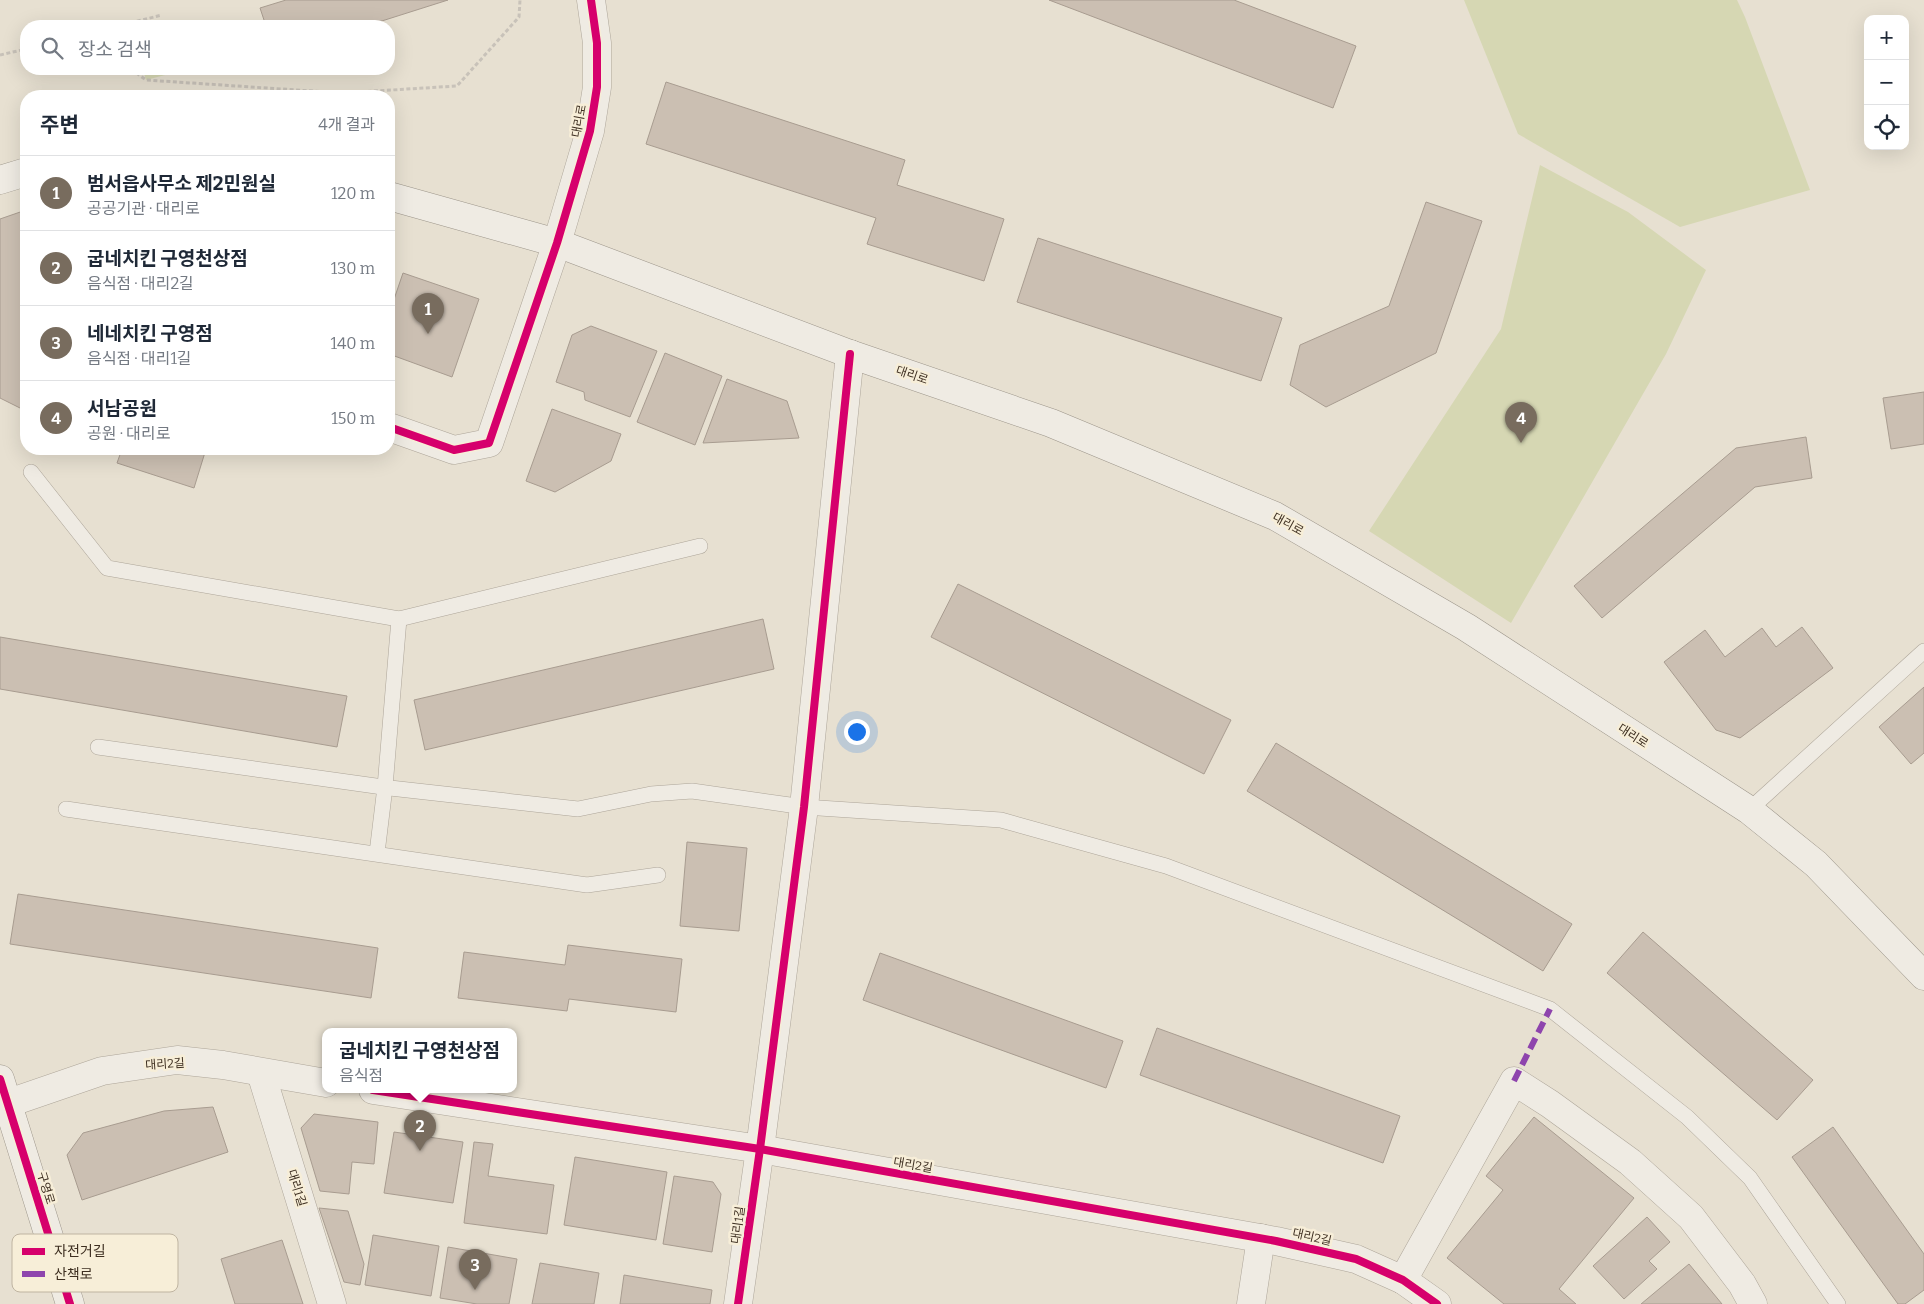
<!DOCTYPE html>
<html lang="ko">
<head>
<meta charset="utf-8">
<style>
	:root { --surface:#fff; --page:#f6f6f7; --text:#1f2937; --muted:#747a83; --line:#e0e1e3; --accent:#786c5e }
	body { margin:0; font-family:Bitter,"Noto Sans KR",serif; background:var(--page); color:var(--text) }
	.controls { position:absolute; right:15px; top:15px; display:grid; overflow:hidden; border-radius:10px; box-shadow:0 5px 20px #0002 }
	.controls button { width:45px; height:45px; display:grid; place-items:center; padding:0; border:0; border-bottom:1px solid var(--line); background:var(--surface); color:var(--text); font:25px sans-serif }
	.you { position:absolute; left:856px; top:731px; width:18px; height:18px; margin:-12px; border:4px solid #fff; border-radius:50%; background:#1a73e8; box-shadow:0 0 0 8px #1a73e833 }
	.badge { display:grid; place-items:center; width:32px; height:32px; border-radius:50%; background:var(--accent); color:#fff; font-size:16px; font-weight:700 }
	.pin { position:absolute; translate:-50% -41px; filter:drop-shadow(0 1px 2px #0008) }
	.pin::after { content:''; position:absolute; top:26px; width:18px; height:15px; background:inherit; clip-path:polygon(0 0,100% 0,50% 100%) }
	.popup { position:absolute; left:322px; top:1028px; width:195px; height:65px; box-sizing:border-box; display:grid; place-content:center; border-radius:10px; background:var(--surface); filter:drop-shadow(0 1px 4px #0005); font-size:16px; white-space:nowrap; color:var(--muted) }
	.popup b { font-size:19px; color:var(--text) }
	.popup::after { content:''; position:absolute; left:50%; top:100%; margin-left:-10px; border:10px solid transparent; border-top-color:var(--surface) }
	.list { margin:0; padding:0; list-style:none }
	h2 { display:flex; justify-content:space-between; align-items:center; height:65px; margin:0; padding:0 20px; font-size:21px }
	h2 small { font-size:16px; font-weight:400; color:var(--muted) }
	.list li { display:grid; grid-template-columns:32px 1fr auto; gap:15px; align-items:center; box-sizing:border-box; height:75px; padding:0 20px; border-top:1px solid var(--line) }
	.list b { display:block; font-size:19px; white-space:nowrap }
	.list p { margin:0; font-size:16px; white-space:nowrap; color:var(--muted) }
	.list em { font-size:16px; font-style:normal; color:var(--muted) }
	.icon { flex:none; width:28px; height:28px; fill:none; stroke:currentColor; stroke-width:2; stroke-linecap:round; stroke-linejoin:round }
	.map { position:relative; flex:none; width:1924px; height:1304px; overflow:hidden }
	.search { position:absolute; background:var(--surface); box-shadow:0 5px 20px #0002; left:20px; top:20px; width:375px; height:55px; display:flex; align-items:center; gap:12px; box-sizing:border-box; padding:0 18px; border-radius:20px; color:var(--muted); font-size:19px }
	.panel { position:absolute; background:var(--surface); box-shadow:0 5px 20px #0002; left:20px; top:90px; width:375px; height:365px; border-radius:20px }
	.map>svg:first-child { display:block }
</style>
</head>
<body>
<div class="map">
<svg width="1924" height="1304" viewBox="0 0 1924 1304">
	<rect width="100%" height="100%" fill="#e7e0d1"/>
	<g fill="#d6d7b3">
		<path d="M1464 0H1737L1745 17 1810 190 1680 227 1518 134Z"/>
		<path d="M143 69H188L146 80Z"/>
		<path d="M1540 165 1628 212 1706 270 1666 354 1511 623 1369 531 1501 329Z"/>
	</g>
	<g fill="#cbbfb2" stroke="#a89c90">
		<path d="M286 0H448L366 26H266L260 8Z"/>
		<path d="M1049 0H1234L1356 46 1333 108Z"/>
		<path d="M666 82 905 160 897 185 1004 219 984 281 867 244 876 218 646 144Z"/>
		<path d="M1426 202 1482 221 1436 353 1326 407 1290 385 1300 345 1389 306Z"/>
		<path d="M26 210V411L0 398V219Z"/>
		<path d="M1038 238 1282 318 1261 381 1017 302Z"/>
		<path d="M403 273 479 299 452 377 389 354V314Z"/>
		<path d="M591 326 657 351 630 417 585 400 584 392 556 382 572 335Z"/>
		<path d="M665 353 722 376 695 445 637 422Z"/>
		<path d="M727 379 787 401 799 438 703 443Z"/>
		<path d="M1924 392V444L1891 449 1883 398Z"/>
		<path d="M552 409 621 434 611 461 555 492 526 481Z"/>
		<path d="M1806 437 1812 478 1755 487 1602 618 1574 586 1736 448Z"/>
		<path d="M122 449H206L194 488 117 463Z"/>
		<path d="M958 584 1231 720 1204 774 931 637Z"/>
		<path d="M763 619 774 669 425 750 414 700Z"/>
		<path d="M1802 627 1833 668 1740 738 1716 730 1664 662 1705 630 1725 657 1762 628 1776 647Z"/>
		<path d="M0 637 347 696 337 747 0 689Z"/>
		<path d="M1924 687V753L1911 764 1879 727Z"/>
		<path d="M1276 743 1572 924 1543 971 1247 791Z"/>
		<path d="M687 842 747 848 739 931 680 926Z"/>
		<path d="M18 894 378 948 371 998 10 944Z"/>
		<path d="M1643 932 1813 1080 1777 1120 1607 973Z"/>
		<path d="M568 945 682 959 676 1012 569 999 567 1011 458 998 464 952 565 965Z"/>
		<path d="M880 953 1123 1041 1106 1088 863 1000Z"/>
		<path d="M1157 1028 1400 1116 1383 1163 1140 1075Z"/>
		<path d="M213 1107 228 1152 82 1200 67 1155 83 1133 164 1111Z"/>
		<path d="M314 1114 378 1122 374 1164 352 1162 349 1194 320 1191 301 1128Z"/>
		<path d="M1534 1117 1634 1198 1559 1289 1576 1304H1504L1447 1258 1503 1190 1486 1176Z"/>
		<path d="M1833 1127 1924 1254V1290L1905 1304H1898L1792 1157Z"/>
		<path d="M394 1132 463 1142 453 1203 384 1193Z"/>
		<path d="M474 1142 493 1144 488 1176 554 1185 547 1234 464 1223Z"/>
		<path d="M575 1157 667 1172 656 1240 564 1225Z"/>
		<path d="M674 1176 713 1182 721 1194 712 1252 663 1244Z"/>
		<path d="M319 1208 348 1211 364 1264 360 1285 344 1282Z"/>
		<path d="M1647 1217 1670 1242 1649 1261 1657 1269 1624 1299 1593 1266Z"/>
		<path d="M373 1235 439 1246 431 1296 365 1285Z"/>
		<path d="M282 1240 303 1304H235L221 1259Z"/>
		<path d="M448 1247 517 1259 509 1304H477L440 1298Z"/>
		<path d="M540 1263 599 1273 594 1304H532Z"/>
		<path d="M1689 1264 1722 1304H1641Z"/>
		<path d="M624 1275 712 1290 710 1304H620Z"/>
	</g>
	<g fill="none" stroke-linecap="round" stroke-linejoin="round">
		<defs>
			<g id="lane">
				<path d="M31 472 107 568 399 619 700 546"/>
				<path d="M98 747 390 788 578 809 651 794 692 791 804 807 1001 820 1166 866 1550 1009 1687 1117 1750 1178 1838 1304"/>
				<path d="M66 809 587 885 658 875"/>
				<path d="M1749 810 1924 651"/>
				<path d="M377 853 385 787 399 619"/>
			</g>
			<g id="street">
				<path d="M389 427 454 450 489 443 557 243 590 131 597 87V43L591 0"/>
				<path d="M261 1073 332 1304"/>
				<path d="M373 1090 760 1149 1276 1241 1356 1259 1403 1280 1437 1304"/>
				<path d="M0 1106 102 1071 177 1060 223 1065 326 1083"/>
				<path d="M1403 1280 1514 1081 1550 1104 1630 1162 1691 1217 1742 1284 1753 1304"/>
				<path d="M738 1304 760 1149 804 807 850 354"/>
				<path d="M1251 1304 1261 1238"/>
			</g>
			<g id="secondary">
				<path d="M0 180 26 172"/>
				<path d="M389 196 557 243 850 354 1051 423 1275 516 1466 627 1749 810 1816 864 1924 976"/>
				<path d="M0 1079 70 1304"/>
			</g>
		</defs>
		<use href="#lane" stroke="#ada599" stroke-width="16"/>
		<use href="#street" stroke="#ada599" stroke-width="29"/>
		<use href="#secondary" stroke="#9c958a" stroke-width="29"/>
		<g stroke="#c8c2b9" stroke-width="3" stroke-dasharray="4 2.5" stroke-linecap="butt">
			<path d="M118 26 162 15"/>
			<path d="M0 55 26 49"/>
			<path d="M131 69 146 80 342 93 457 86 519 17 520 0"/>
		</g>
		<use href="#lane" stroke="#efebe3" stroke-width="15"/>
		<use href="#street" stroke="#efebe3" stroke-width="28"/>
		<use href="#secondary" stroke="#efebe3" stroke-width="28"/>
		<path stroke="#8e44ad" stroke-width="6" stroke-dasharray="12 6" stroke-linecap="butt" d="M1514 1081 1550 1009"/>
		<defs>
			<g id="cycleway">
				<path d="M389 427 454 450 489 443 557 243 590 131 597 87V43L591 0"/>
				<path d="M0 1079 70 1304"/>
				<path d="M373 1090 760 1149 1276 1241 1356 1259 1403 1280 1437 1304"/>
				<path d="M738 1304 760 1149 804 807 850 354"/>
			</g>
		</defs>
		<use href="#cycleway" stroke="#f7eed8" stroke-width="11"/>
		<use href="#cycleway" stroke="#d6006c" stroke-width="8"/>
	</g>
	<g text-anchor="middle" stroke-width="5" stroke-linejoin="round" paint-order="stroke">
		<g font-size="12" fill="#3d2e20" stroke="#f7eed8">
			<text transform="translate(579 121) rotate(-79)" y="4">대리로</text>
			<text transform="translate(912 375) rotate(19)" y="4">대리로</text>
			<text transform="translate(1288 524) rotate(29)" y="4">대리로</text>
			<text transform="translate(1633 736) rotate(33)" y="4">대리로</text>
			<text transform="translate(165 1064) rotate(-4)" y="4">대리2길</text>
			<text transform="translate(913 1165) rotate(10)" y="4">대리2길</text>
			<text transform="translate(46 1188) rotate(73)" y="4">구영로</text>
			<text transform="translate(297 1188) rotate(73)" y="4">대리1길</text>
			<text transform="translate(738 1225) rotate(-82)" y="4">대리1길</text>
			<text transform="translate(1312 1237) rotate(13)" y="4">대리2길</text>
		</g>
	</g>
	<rect x="12" y="1234" width="166" height="58" rx="8" fill="#f7eed8" stroke="#bfb4a1" stroke-width="1"/>
	<rect x="22" y="1248" width="23" height="7" fill="#d6006c"/>
	<rect x="22" y="1271" width="23" height="6" fill="#8e44ad"/>
	<g font-size="14" fill="#3d2e20">
		<text x="54" y="1256">자전거길</text>
		<text x="54" y="1279">산책로</text>
	</g>
</svg>
<div class="controls">
<button>+</button>
<button>−</button>
<button><svg class="icon" aria-label="locate" viewBox="0 0 24 24"><circle cx="12" cy="12" r="6"/><path d="M12 2v4M12 18v4M2 12h4M18 12h4"/></svg></button>
</div>
<div class="you"></div>
<div class="pin badge" style="left:428px;top:334px">1</div>
<div class="pin badge" style="left:420px;top:1151px">2</div>
<div class="popup"><b>굽네치킨 구영천상점</b>음식점</div>
<div class="pin badge" style="left:475px;top:1290px">3</div>
<div class="pin badge" style="left:1521px;top:443px">4</div>
<div class="search"><svg class="icon" aria-label="search" viewBox="0 0 24 24"><circle cx="10" cy="10" r="6"/><path d="M15 15l6 6"/></svg>장소 검색</div>
<section class="panel">
<h2>주변<small>4개 결과</small></h2>
<ul class="list">
<li><span class="badge">1</span><div><b>범서읍사무소 제2민원실</b><p>공공기관 · 대리로</p></div><em>120 m</em></li>
<li><span class="badge">2</span><div><b>굽네치킨 구영천상점</b><p>음식점 · 대리2길</p></div><em>130 m</em></li>
<li><span class="badge">3</span><div><b>네네치킨 구영점</b><p>음식점 · 대리1길</p></div><em>140 m</em></li>
<li><span class="badge">4</span><div><b>서남공원</b><p>공원 · 대리로</p></div><em>150 m</em></li>
</ul>
</section>
</div>
</body>
</html>
